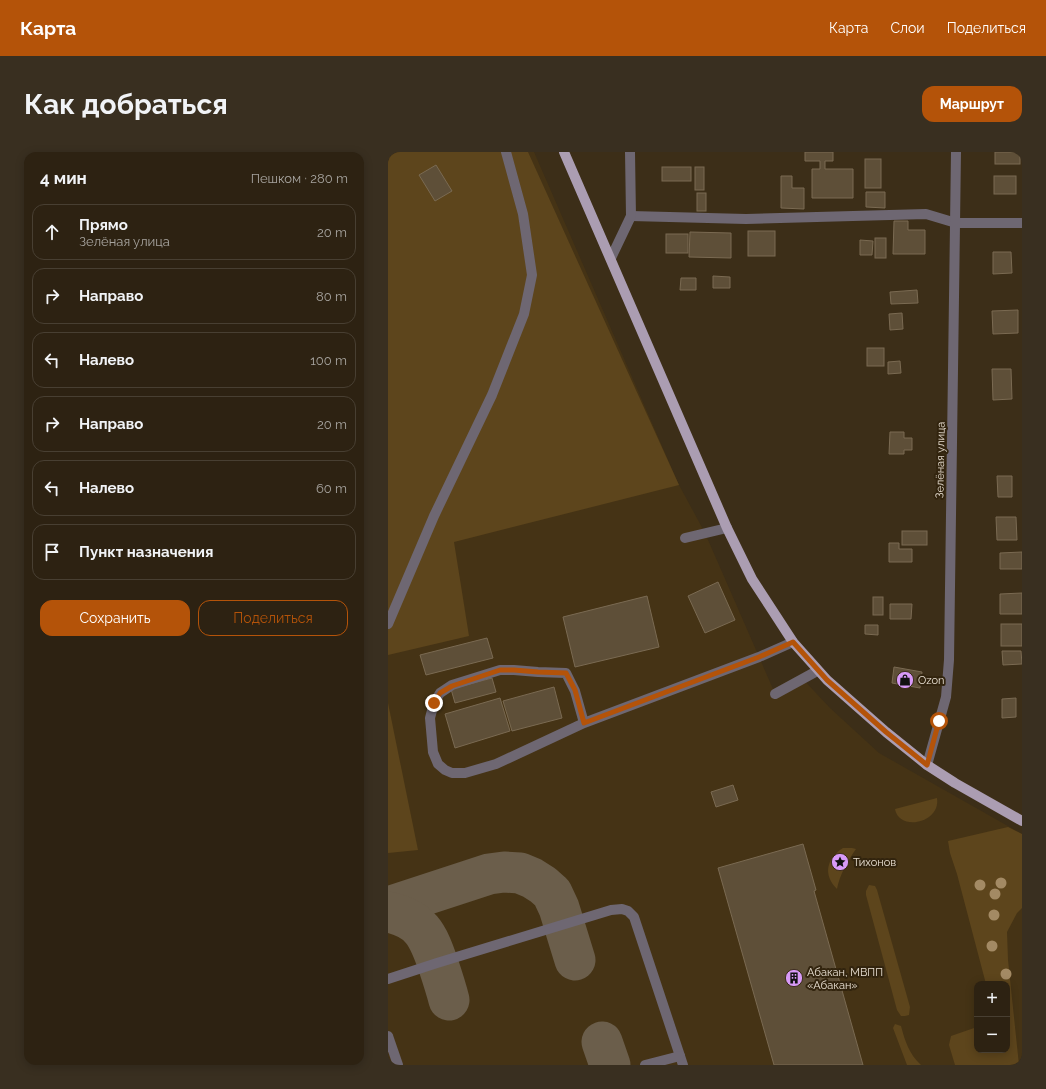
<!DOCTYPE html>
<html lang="ru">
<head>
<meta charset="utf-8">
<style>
	:root { --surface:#2d2212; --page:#392f20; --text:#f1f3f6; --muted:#a7a49f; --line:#483f32; --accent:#b45309 }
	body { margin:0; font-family:Raleway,sans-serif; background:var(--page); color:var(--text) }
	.controls { position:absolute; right:12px; bottom:12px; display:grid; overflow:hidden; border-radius:8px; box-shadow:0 2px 10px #0003 }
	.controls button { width:36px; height:36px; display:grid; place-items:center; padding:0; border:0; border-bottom:1px solid var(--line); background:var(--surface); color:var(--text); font:20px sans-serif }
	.stop { position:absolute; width:12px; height:12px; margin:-9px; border:3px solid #b45309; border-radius:50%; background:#fff }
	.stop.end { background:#b45309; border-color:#fff; box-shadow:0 1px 4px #0008 }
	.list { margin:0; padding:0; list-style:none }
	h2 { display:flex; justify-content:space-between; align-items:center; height:52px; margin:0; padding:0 16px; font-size:17px }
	h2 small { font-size:13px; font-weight:400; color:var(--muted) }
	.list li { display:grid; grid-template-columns:26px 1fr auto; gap:12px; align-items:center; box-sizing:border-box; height:56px; margin:0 8px 8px; padding:0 8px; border:1px solid var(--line); border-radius:12px }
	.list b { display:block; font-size:15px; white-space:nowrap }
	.list p { margin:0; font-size:13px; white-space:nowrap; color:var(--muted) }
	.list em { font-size:13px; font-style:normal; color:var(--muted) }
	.actions { display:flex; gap:8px; padding:12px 16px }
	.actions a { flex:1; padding:9px 0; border:1px solid var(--accent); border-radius:12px; text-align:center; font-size:14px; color:var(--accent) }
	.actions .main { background:var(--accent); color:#fff }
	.icon { flex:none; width:22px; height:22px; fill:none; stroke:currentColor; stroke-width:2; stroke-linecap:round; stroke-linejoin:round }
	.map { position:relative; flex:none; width:634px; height:913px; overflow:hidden; border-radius:12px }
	header { display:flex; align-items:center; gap:24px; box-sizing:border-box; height:56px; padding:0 20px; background:var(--accent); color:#fff }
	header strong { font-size:19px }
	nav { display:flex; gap:22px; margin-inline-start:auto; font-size:14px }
	.intro { display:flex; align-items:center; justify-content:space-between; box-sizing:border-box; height:96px; padding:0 24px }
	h1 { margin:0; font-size:28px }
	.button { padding:10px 18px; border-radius:12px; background:var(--accent); color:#fff; font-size:14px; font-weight:700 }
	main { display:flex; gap:24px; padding:0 24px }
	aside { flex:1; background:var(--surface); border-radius:12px; box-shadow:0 2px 10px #0003 }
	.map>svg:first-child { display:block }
</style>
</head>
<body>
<header>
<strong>Карта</strong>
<nav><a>Карта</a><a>Слои</a><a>Поделиться</a></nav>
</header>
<div class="intro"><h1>Как добраться</h1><a class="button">Маршрут</a></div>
<main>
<aside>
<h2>4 мин<small>Пешком · 280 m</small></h2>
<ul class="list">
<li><svg class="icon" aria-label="ahead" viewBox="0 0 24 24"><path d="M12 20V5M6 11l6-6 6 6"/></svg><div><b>Прямо</b><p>Зелёная улица</p></div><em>20 m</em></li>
<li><svg class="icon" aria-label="right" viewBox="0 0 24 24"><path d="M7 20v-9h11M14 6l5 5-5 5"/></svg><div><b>Направо</b></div><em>80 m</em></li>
<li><svg class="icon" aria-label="left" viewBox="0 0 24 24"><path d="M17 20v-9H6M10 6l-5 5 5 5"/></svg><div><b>Налево</b></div><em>100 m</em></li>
<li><svg class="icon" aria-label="right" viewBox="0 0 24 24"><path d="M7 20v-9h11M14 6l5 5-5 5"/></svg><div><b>Направо</b></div><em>20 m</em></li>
<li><svg class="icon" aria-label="left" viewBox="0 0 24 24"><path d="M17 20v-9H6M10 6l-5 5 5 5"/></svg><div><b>Налево</b></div><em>60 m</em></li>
<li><svg class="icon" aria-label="arrive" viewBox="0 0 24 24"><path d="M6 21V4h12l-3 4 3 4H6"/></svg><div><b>Пункт назначения</b></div></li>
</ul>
<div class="actions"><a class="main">Сохранить</a><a>Поделиться</a></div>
</aside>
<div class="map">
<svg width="634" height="913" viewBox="0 0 634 913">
	<rect width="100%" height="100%" fill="#3c2e18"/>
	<path fill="#453315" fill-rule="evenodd" d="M0 0H146L291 333 317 381 385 537 411 523 442 556 491 601 634 682V913H0ZM589 832H619V898H589Z"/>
	<g fill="#5d451c">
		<path d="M0 0H140L291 333 66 390 81 484 0 503Z"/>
		<path d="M0 551 30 698 0 701Z"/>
		<path d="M549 646C553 671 511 680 507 657Z"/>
		<path d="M620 675 634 682V756L629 761 619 780 620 808 631 913H567L561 893 563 884 589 875V898H619V832H598L569 722 562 701 560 689Z"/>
		<path d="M455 696H464L468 697C459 710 452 722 449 737 435 723 438 707 455 696Z"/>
		<path d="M481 733 487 734 489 738 522 855 521 863 517 864H513L509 858 478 743V739Z"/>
		<path d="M507 872 513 874C517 889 521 902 533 913H519L505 876Z"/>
	</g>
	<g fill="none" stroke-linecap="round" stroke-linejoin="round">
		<g stroke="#6b5e4b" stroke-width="41">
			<path d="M0 755 101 722 116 720 132 721 144 726 155 733 164 741 171 756 187 808"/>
			<path d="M0 760C33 767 40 783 50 812 54 824 58 836 61 848"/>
			<path d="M214 890 222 913"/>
		</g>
	</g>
	<g fill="#5e4f38" stroke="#7a6a52">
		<path d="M417 0H445V9H437V17H465V46H424V17H432V9H417Z"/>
		<rect x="607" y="0" width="25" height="12"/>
		<rect x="477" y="7" width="16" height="29"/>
		<path d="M48 13 64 39 47 49 31 23Z"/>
		<rect x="274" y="15" width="29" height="14"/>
		<rect x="307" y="15" width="9" height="23"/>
		<path d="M393 24H404V36H416V57L393 56Z"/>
		<rect x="606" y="24" width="22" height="18"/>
		<path d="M478 40H497V56L478 55Z"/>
		<rect x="309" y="41" width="9" height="18"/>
		<path d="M506 69H520V78H537V102H505Z"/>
		<rect x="360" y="79" width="27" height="25"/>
		<path d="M302 80 343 81V106L301 105Z"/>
		<rect x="278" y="82" width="22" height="19"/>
		<rect x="487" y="86" width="11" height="20"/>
		<path d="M472 88 485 89 484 103H472Z"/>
		<path d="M605 100H623L624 121 605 122Z"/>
		<path d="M325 124 342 125V136H325Z"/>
		<path d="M293 126H308V138H292Z"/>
		<path d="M529 138 530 151 503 152 502 140Z"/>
		<path d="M630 158V181L605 182 604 159Z"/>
		<path d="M514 161 515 177 502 178 501 162Z"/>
		<rect x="479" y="196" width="17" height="18"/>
		<path d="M512 209 513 221 500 222V210Z"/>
		<path d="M604 217H623L624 247 605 248Z"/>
		<path d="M502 280H516V286H524V298H516V302H501Z"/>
		<path d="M609 324H624V345H610Z"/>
		<path d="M608 365H628L629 388H609Z"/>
		<rect x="514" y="379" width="25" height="14"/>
		<path d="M501 391H511V397H524V410H501Z"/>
		<path d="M634 400V417H612V401Z"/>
		<path d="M330 430 347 468 317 481 300 444Z"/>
		<path d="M634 441V462H612V442Z"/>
		<path d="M259 444 271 495 187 515 175 465Z"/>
		<rect x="485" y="445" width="10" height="18"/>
		<path d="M502 452H524L523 467H502Z"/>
		<rect x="613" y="472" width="21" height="22"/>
		<path d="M477 473H490V483L477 482Z"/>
		<path d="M99 486 105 506 38 523 32 503Z"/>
		<path d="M614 499H633L634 512 615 513Z"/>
		<path d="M506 515 534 520 532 536 504 531Z"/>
		<path d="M104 526 108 540 67 551 63 537Z"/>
		<path d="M166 535 174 566 124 579 115 549Z"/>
		<path d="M112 546 122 579 67 596 57 562Z"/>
		<path d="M628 546V565L614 566V547Z"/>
		<path d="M345 633 350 648 328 655 323 640Z"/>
		<path d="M415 692 428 738 426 739 475 913H386L330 716Z"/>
	</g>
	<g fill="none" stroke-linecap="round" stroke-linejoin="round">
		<g stroke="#6e6772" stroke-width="10">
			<path d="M243 64 358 67 538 62 568 71H634"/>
			<path d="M223 106 243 64 242 0"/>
			<path d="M297 386 339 376"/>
			<path d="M0 472 46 364 104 243 136 162 144 123 135 62 118 0"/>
			<path d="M387 542 429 519"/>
			<path d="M196 571 187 539 178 521 150 520 126 518H112L64 533 52 541 46 551 42 566 45 600 50 612 57 618 64 621H77L108 612 196 571 371 505 405 490"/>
			<path d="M539 613 558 545 561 508 568 0"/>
			<path d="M0 827 49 811 223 758 234 757 240 759 246 765 295 913"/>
			<path d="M0 884 10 913"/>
			<path d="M257 913 292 904"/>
		</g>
		<path stroke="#ab9db2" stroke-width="10" d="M176 0 339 376 364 427 405 490 439 528 498 580 539 613 567 631 634 669"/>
	</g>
	<g fill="#a38a64">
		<circle cx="613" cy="731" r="5.5"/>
		<circle cx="592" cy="733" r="5.5"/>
		<circle cx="607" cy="742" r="5.5"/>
		<circle cx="606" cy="763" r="5.5"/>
		<circle cx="604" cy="794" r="5.5"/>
		<circle cx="618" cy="822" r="5.5"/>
	</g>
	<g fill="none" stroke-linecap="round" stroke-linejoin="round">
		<path stroke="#b45309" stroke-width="5" d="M46 551 52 541 64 534 112 518H126L150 520 178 521 187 538 196 571 371 505 405 490 439 528 498 580 539 613 551 569"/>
	</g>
	<defs>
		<symbol id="shop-disc" viewBox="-11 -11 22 22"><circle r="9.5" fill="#d89af8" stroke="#32240e"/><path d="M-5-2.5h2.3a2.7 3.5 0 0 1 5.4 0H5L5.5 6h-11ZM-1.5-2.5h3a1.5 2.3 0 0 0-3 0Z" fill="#111"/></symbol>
		<symbol id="sight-disc" viewBox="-11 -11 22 22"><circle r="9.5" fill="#d89af8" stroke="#32240e"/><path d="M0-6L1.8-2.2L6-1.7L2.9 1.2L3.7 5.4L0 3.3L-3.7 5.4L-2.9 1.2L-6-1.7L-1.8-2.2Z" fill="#111"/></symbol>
		<symbol id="building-disc" viewBox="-11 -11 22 22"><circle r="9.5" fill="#d89af8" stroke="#32240e"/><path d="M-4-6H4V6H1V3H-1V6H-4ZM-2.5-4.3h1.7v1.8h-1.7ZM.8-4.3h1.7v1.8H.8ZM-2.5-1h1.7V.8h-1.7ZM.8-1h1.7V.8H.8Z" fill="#111"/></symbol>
	</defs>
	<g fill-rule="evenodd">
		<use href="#shop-disc" x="507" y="518" width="20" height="20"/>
		<use href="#sight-disc" x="442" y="700" width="20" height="20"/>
		<use href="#building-disc" x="396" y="816" width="20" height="20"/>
	</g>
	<g text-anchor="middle" stroke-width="4" stroke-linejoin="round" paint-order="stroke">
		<g font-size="11" fill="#ebe2d5" stroke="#32240e">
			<text transform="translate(552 308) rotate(-89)" y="4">Зелёная улица</text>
		</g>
		<g font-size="11" fill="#ebe2d5" stroke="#32240e" text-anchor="start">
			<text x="530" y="532">Ozon</text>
			<text x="465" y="714">Тихонов</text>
			<text x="419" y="824">Абакан, МВПП<tspan x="419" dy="13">«Абакан»</tspan></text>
		</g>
	</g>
</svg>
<div class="controls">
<button>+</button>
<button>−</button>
</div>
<div class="stop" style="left:551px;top:569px"></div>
<div class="stop end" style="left:46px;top:551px"></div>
</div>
</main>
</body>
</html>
